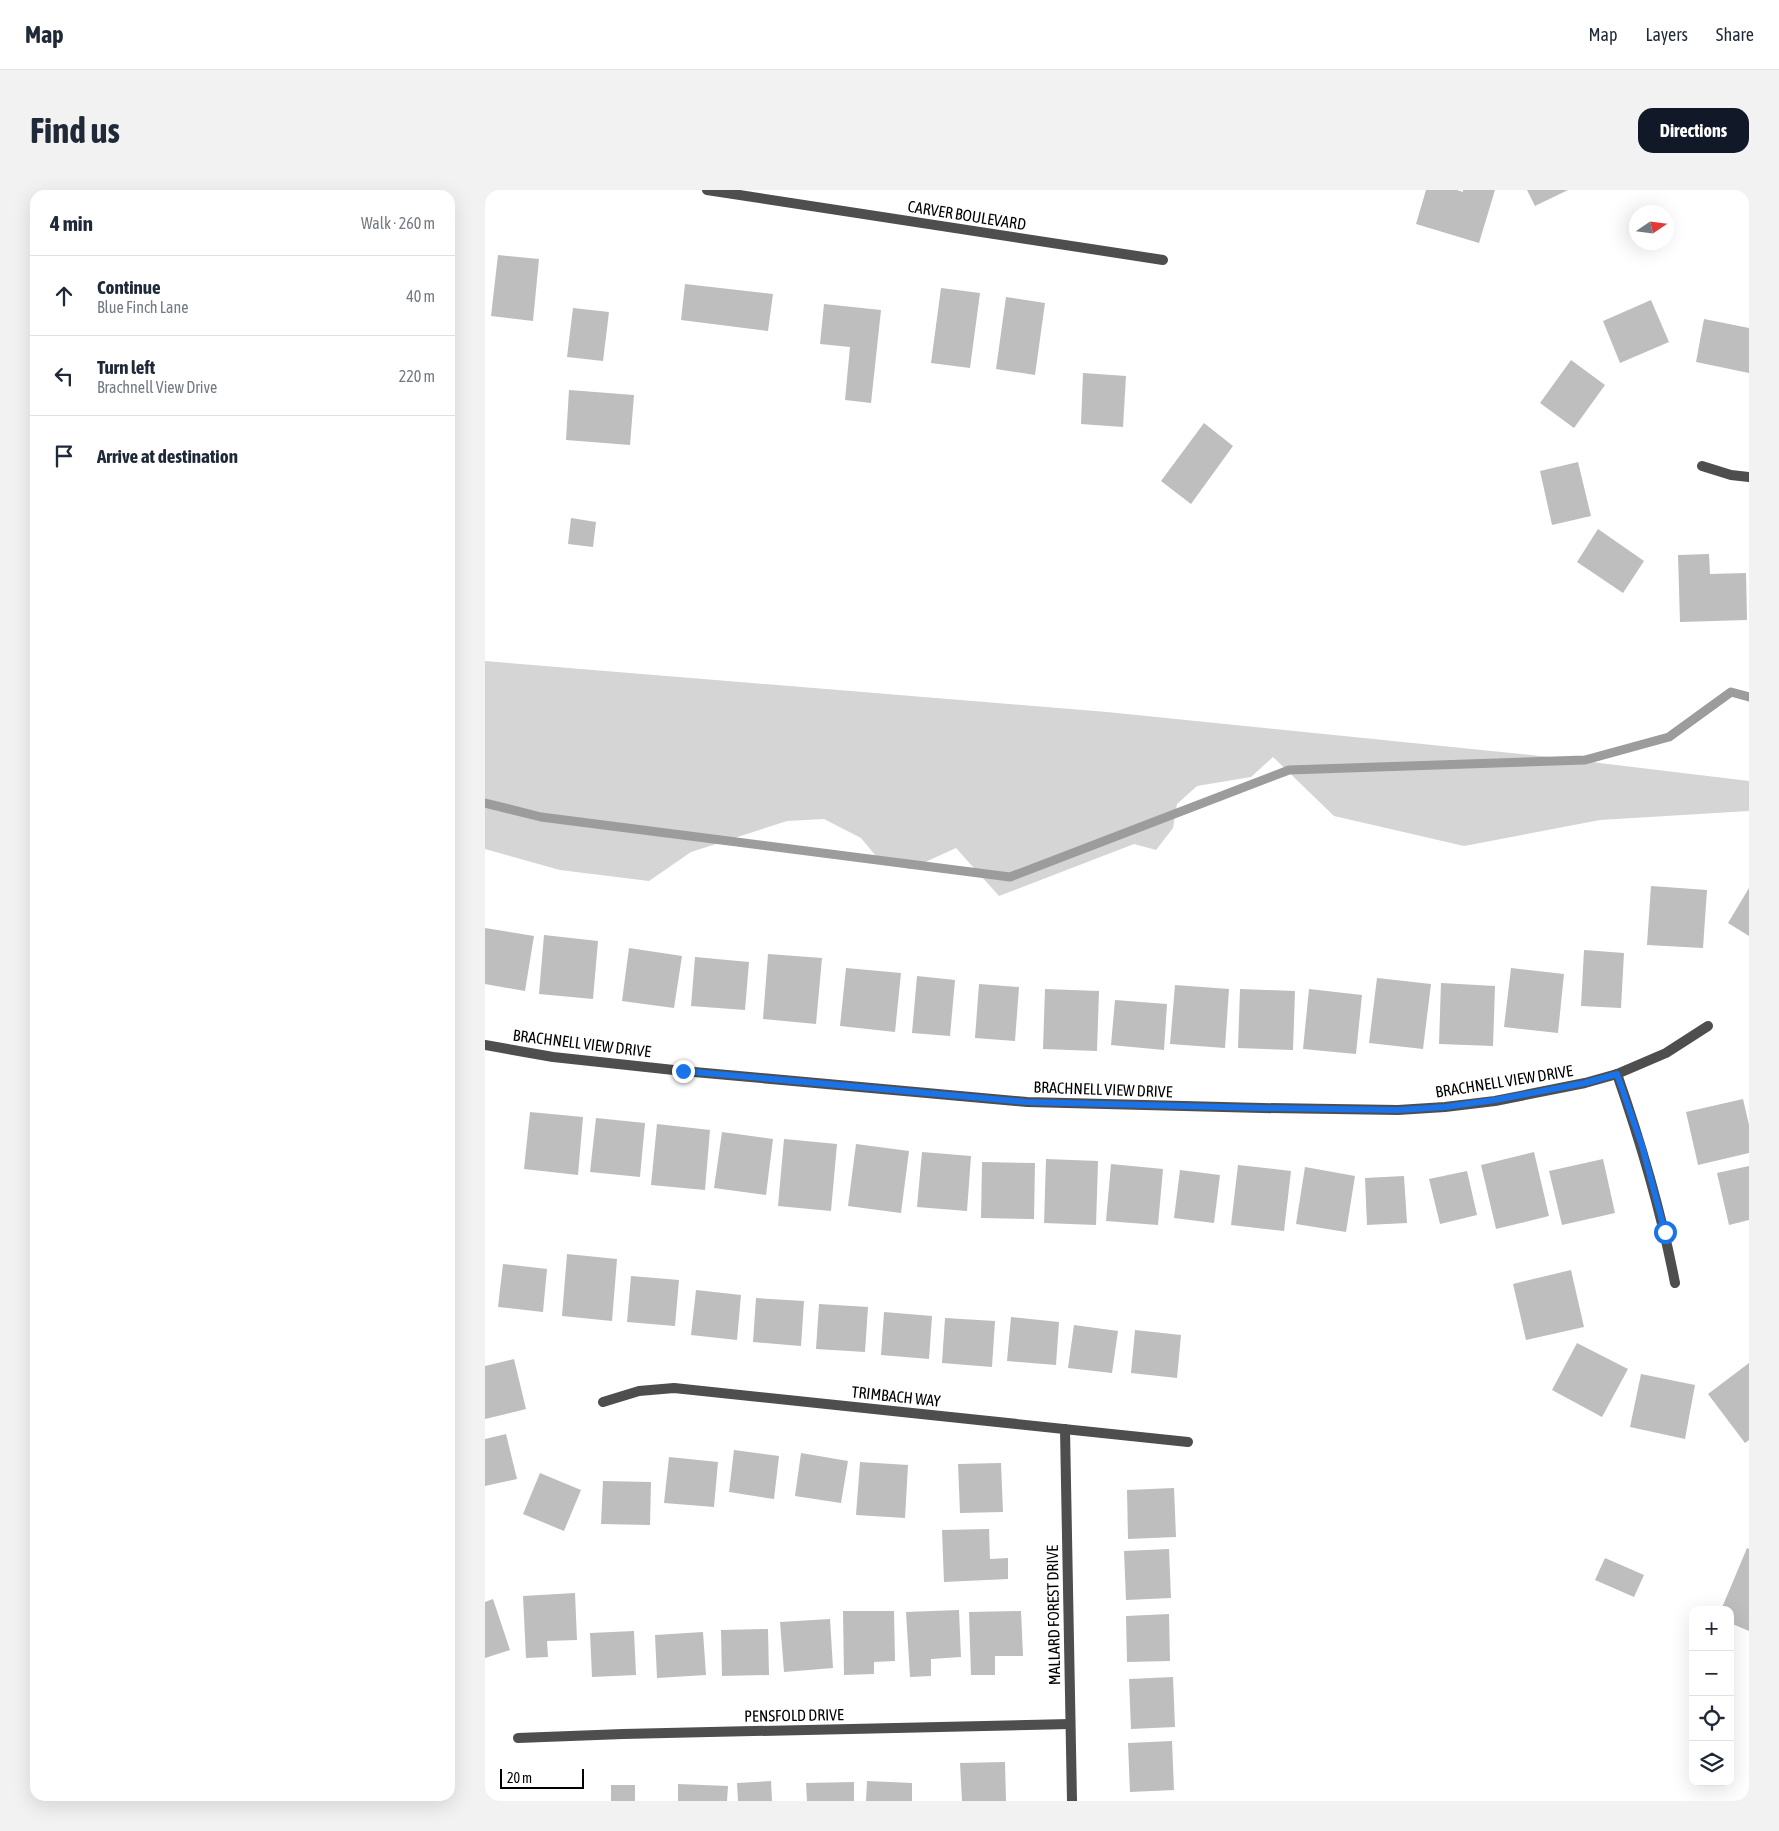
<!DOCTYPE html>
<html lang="en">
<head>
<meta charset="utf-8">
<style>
	:root { --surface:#fff; --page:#f2f2f3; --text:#1f2937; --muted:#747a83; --line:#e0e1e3; --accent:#111827 }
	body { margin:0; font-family:"Asap Condensed",sans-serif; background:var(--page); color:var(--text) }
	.controls { position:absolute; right:15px; bottom:15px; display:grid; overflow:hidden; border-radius:10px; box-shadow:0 5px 20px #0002 }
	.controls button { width:45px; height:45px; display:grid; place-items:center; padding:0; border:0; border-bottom:1px solid var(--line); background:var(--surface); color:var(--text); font:25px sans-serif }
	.compass { position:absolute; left:1144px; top:15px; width:45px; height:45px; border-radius:50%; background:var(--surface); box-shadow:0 5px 20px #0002; rotate:77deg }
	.scale { position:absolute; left:15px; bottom:12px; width:84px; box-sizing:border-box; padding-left:5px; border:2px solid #000; border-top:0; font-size:14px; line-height:18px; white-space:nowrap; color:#000; -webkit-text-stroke:4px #fff; paint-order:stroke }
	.stop { position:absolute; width:15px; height:15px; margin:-11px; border:4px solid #1a73e8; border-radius:50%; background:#fff }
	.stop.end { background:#1a73e8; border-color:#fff; box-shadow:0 1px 5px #0008 }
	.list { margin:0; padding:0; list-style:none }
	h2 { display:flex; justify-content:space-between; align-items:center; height:65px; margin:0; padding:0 20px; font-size:21px }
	h2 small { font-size:16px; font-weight:400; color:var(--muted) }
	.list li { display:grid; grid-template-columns:32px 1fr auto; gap:15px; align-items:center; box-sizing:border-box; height:80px; padding:0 20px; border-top:1px solid var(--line) }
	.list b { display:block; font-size:19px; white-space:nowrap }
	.list p { margin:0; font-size:16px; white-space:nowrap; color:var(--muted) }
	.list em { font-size:16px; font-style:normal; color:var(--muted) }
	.icon { flex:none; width:28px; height:28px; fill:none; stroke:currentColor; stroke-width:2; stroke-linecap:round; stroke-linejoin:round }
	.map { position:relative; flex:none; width:1264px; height:1611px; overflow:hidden; border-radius:15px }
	header { display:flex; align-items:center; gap:30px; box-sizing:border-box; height:70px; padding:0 25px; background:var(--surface); border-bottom:1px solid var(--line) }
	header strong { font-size:24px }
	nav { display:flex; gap:28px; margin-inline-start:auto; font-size:18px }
	.intro { display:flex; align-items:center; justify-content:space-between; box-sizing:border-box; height:120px; padding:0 30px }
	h1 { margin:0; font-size:35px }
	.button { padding:12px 22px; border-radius:15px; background:var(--accent); color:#fff; font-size:18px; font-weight:700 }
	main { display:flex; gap:30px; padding:0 30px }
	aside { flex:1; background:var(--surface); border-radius:15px; box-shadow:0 5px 20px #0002 }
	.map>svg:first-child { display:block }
</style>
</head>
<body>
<header>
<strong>Map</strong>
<nav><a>Map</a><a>Layers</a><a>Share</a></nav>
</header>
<div class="intro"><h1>Find us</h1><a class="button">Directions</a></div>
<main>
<aside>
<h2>4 min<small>Walk · 260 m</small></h2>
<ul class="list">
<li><svg class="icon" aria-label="ahead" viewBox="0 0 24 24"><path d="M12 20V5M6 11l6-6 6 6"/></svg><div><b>Continue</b><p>Blue Finch Lane</p></div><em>40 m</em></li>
<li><svg class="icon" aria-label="left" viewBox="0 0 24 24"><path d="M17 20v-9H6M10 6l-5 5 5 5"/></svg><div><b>Turn left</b><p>Brachnell View Drive</p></div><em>220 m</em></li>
<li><svg class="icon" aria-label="arrive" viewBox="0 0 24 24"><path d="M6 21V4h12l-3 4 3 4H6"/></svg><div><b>Arrive at destination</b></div></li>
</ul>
</aside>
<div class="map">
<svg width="1264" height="1611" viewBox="0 0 1264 1611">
	<rect width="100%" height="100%" fill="#fff"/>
	<path fill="#d5d5d5" d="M0 471 622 522 1065 567 1264 591V621L1115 630 979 656 849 626 788 567 766 587 712 596 692 614 688 638 671 660 649 654 514 706 471 658 425 679 395 671 376 648 339 629 302 631 206 662 164 691 75 680 0 659Z"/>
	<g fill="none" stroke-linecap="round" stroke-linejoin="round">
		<path stroke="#9c9c9c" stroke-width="9" d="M0 613 56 627 525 687 804 580 1100 570 1184 547 1246 502 1264 507"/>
	</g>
	<g fill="#bebebe">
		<path d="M941 0H972L978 2V0H1010L994 53 931 34Z"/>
		<path d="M1042 0H1083L1050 16Z"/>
		<path d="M13 65 54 69 48 131 6 126Z"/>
		<path d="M200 94 288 104 283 141 196 130Z"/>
		<path d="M456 98 495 103 485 178 446 173Z"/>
		<path d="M521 107 560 113 550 185 511 179Z"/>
		<path d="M1166 110 1184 152 1135 173 1118 131Z"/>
		<path d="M339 114 396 120 386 213 360 210 365 157 335 154Z"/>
		<path d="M88 118 124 122 118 171 82 167Z"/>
		<path d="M1219 129 1264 138V183L1211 172Z"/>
		<path d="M1086 170 1120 195 1089 238 1055 213Z"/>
		<path d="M598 183 641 186 638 237 596 234Z"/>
		<path d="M84 200 149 205 145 255 81 250Z"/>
		<path d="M719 233 748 256 706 314 676 291Z"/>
		<path d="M1093 272 1106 326 1067 335 1055 281Z"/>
		<path d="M86 328 111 332 108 357 83 354Z"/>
		<path d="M1113 339 1159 371 1138 403 1092 372Z"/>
		<path d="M1224 364 1225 384 1261 383 1262 430 1195 432 1193 365Z"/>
		<path d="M1166 696 1222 700 1218 758 1162 755Z"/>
		<path d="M1264 698V746L1243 733Z"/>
		<path d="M0 738 49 746 40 801 0 794Z"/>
		<path d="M59 745 113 751 108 809 54 804Z"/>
		<path d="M144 758 197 766 189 818 137 811Z"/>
		<path d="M1099 760 1139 763 1136 818 1096 816Z"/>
		<path d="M283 764 337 768 331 834 278 829Z"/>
		<path d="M210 767 264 772 260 820 206 816Z"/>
		<path d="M361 778 416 783 410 842 355 836Z"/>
		<path d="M1026 778 1079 784 1073 843 1019 837Z"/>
		<path d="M432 786 470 790 465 846 427 843Z"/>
		<path d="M892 788 946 794 938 859 884 853Z"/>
		<path d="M956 793 1010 796 1008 856 954 854Z"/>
		<path d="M494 794 534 797 530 851 490 848Z"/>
		<path d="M690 795 744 799 740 858 685 854Z"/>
		<path d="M560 799 614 801 612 861 558 859Z"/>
		<path d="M755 799 810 801 808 860 753 858Z"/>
		<path d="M824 799 877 805 871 864 818 859Z"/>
		<path d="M630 810 682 814 679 860 626 855Z"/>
		<path d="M1258 909 1264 935V963L1213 975 1201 922Z"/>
		<path d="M45 922 98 927 93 985 39 979Z"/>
		<path d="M111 928 160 933 155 987 105 982Z"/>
		<path d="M172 934 225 940 220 1000 166 995Z"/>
		<path d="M237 942 288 949 281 1005 229 998Z"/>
		<path d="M299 949 352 954 346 1021 293 1016Z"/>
		<path d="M371 954 424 961 416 1023 363 1016Z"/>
		<path d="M437 962 486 966 482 1021 432 1017Z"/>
		<path d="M1049 962 1064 1026 1011 1039 996 975Z"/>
		<path d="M561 969 613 971 611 1035 559 1033Z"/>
		<path d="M1118 969 1130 1023 1077 1035 1064 981Z"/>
		<path d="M497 972 550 973 549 1029 496 1028Z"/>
		<path d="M626 974 678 979 673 1035 621 1031Z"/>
		<path d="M753 975 806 981 799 1041 746 1035Z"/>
		<path d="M1264 976V1030L1244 1035 1232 983Z"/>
		<path d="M820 977 870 986 861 1042 811 1034Z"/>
		<path d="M695 980 735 985 729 1033 689 1028Z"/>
		<path d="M982 981 992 1025 955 1034 944 989Z"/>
		<path d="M919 986 922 1033 882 1035 880 988Z"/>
		<path d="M82 1064 132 1069 127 1131 77 1126Z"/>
		<path d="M18 1074 62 1079 58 1122 13 1117Z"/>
		<path d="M1086 1080 1099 1137 1041 1150 1028 1094Z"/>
		<path d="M146 1086 194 1090 190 1136 142 1132Z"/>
		<path d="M211 1100 256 1105 252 1150 206 1145Z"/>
		<path d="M271 1108 319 1111 316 1156 268 1152Z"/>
		<path d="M334 1114 383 1117 380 1162 331 1159Z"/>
		<path d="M399 1122 447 1126 444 1169 396 1165Z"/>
		<path d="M526 1127 574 1132 571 1175 522 1171Z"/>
		<path d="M460 1128 510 1131 507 1177 457 1173Z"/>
		<path d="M589 1135 633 1141 627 1183 583 1178Z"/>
		<path d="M650 1140 696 1145 692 1188 646 1183Z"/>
		<path d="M1092 1153 1143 1179 1117 1227 1067 1200Z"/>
		<path d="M29 1169 41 1219 0 1229V1176Z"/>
		<path d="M1264 1173V1250L1260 1253 1223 1204Z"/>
		<path d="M1156 1184 1210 1195 1200 1249 1145 1237Z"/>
		<path d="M21 1244 32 1289 0 1296V1249Z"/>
		<path d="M249 1260 294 1266 289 1309 244 1302Z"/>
		<path d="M316 1263 363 1271 356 1313 310 1306Z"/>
		<path d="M184 1267 233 1272 229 1317 179 1313Z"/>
		<path d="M375 1272 423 1275 420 1328 371 1325Z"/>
		<path d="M516 1273 518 1322 475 1323 473 1274Z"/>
		<path d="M55 1283 96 1300 79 1341 38 1324Z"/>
		<path d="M118 1291 166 1292 165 1335 116 1334Z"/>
		<path d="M689 1298 691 1347 643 1349 642 1300Z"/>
		<path d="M504 1339 505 1369 523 1368V1389L459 1392 457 1340Z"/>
		<path d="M1262 1358 1264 1359V1441L1245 1433V1420H1236Z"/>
		<path d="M684 1359 686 1408 641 1410 639 1361Z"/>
		<path d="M1120 1368 1159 1385 1149 1407 1110 1390Z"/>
		<path d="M90 1403 92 1450 62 1451 63 1467 41 1468 38 1406Z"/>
		<path d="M8 1409 25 1460 0 1468V1412Z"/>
		<path d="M474 1420 476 1467 446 1469V1486L425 1487 421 1422Z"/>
		<path d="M358 1421H409L410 1471 389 1472V1484L359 1485Z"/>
		<path d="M536 1421 538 1466H510V1485H486L484 1422Z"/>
		<path d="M684 1424 685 1471 642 1472 641 1426Z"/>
		<path d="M345 1429 348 1478 299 1482 295 1432Z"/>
		<path d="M283 1439 284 1485 237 1486 236 1440Z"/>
		<path d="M149 1441 151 1485 107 1487 105 1443Z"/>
		<path d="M218 1442 221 1485 172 1488 170 1445Z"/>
		<path d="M688 1487 690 1537 646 1539 644 1489Z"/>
		<path d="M687 1551 689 1600 645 1602 643 1553Z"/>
		<path d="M520 1572 521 1611H477L475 1573Z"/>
		<path d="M286 1591 287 1611H253L252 1593Z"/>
		<path d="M382 1591 427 1593V1611H381Z"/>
		<path d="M369 1592V1611H322L321 1593Z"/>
		<path d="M193 1594 243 1596 242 1611H193Z"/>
		<rect x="126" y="1595" width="24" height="16"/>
	</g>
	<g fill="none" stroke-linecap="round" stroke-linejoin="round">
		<g stroke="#4e4e4e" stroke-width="10">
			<path d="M222 0 678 70"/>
			<path d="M1217 276 1246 285 1264 287"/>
			<path d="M0 855 68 867 198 881 542 912 777 918 913 920 960 917 1010 911 1100 893 1132 884 1181 863 1223 836"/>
			<path d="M1132 884C1156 953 1176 1020 1190 1093"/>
			<path d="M118 1212 154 1201 189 1198 703 1252"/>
			<path d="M580 1239 587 1611"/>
			<path d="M33 1548 138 1544 585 1534"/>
		</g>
	</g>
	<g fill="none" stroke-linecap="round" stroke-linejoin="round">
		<path stroke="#1a73e8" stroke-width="6" d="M198 881 542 912 777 918 913 920 960 917 1010 910 1100 893 1132 884 1157 956 1180 1042"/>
	</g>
	<g text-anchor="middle" stroke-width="4" stroke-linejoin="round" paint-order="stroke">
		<g font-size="16" fill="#000" stroke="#fff">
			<text transform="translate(482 25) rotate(9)" y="6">CARVER BOULEVARD</text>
			<text transform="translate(97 853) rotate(7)" y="6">BRACHNELL VIEW DRIVE</text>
			<text transform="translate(1019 891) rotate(-9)" y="6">BRACHNELL VIEW DRIVE</text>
			<text transform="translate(618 899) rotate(2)" y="6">BRACHNELL VIEW DRIVE</text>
			<text transform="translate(411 1206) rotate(6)" y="6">TRIMBACH WAY</text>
			<text transform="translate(568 1425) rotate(-91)" y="6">MALLARD FOREST DRIVE</text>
			<text transform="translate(309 1525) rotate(-1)" y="6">PENSFOLD DRIVE</text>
		</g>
	</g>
</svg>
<div class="controls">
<button>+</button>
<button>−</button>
<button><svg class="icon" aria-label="locate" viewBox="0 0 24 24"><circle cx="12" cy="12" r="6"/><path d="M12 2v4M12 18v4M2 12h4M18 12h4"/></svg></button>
<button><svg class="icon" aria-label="layers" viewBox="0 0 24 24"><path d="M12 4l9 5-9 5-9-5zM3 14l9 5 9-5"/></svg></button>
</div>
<svg class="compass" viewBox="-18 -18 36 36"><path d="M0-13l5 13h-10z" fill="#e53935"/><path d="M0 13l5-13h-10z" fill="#747a83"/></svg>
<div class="scale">20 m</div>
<div class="stop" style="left:1180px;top:1042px"></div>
<div class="stop end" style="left:198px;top:881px"></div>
</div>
</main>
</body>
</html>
